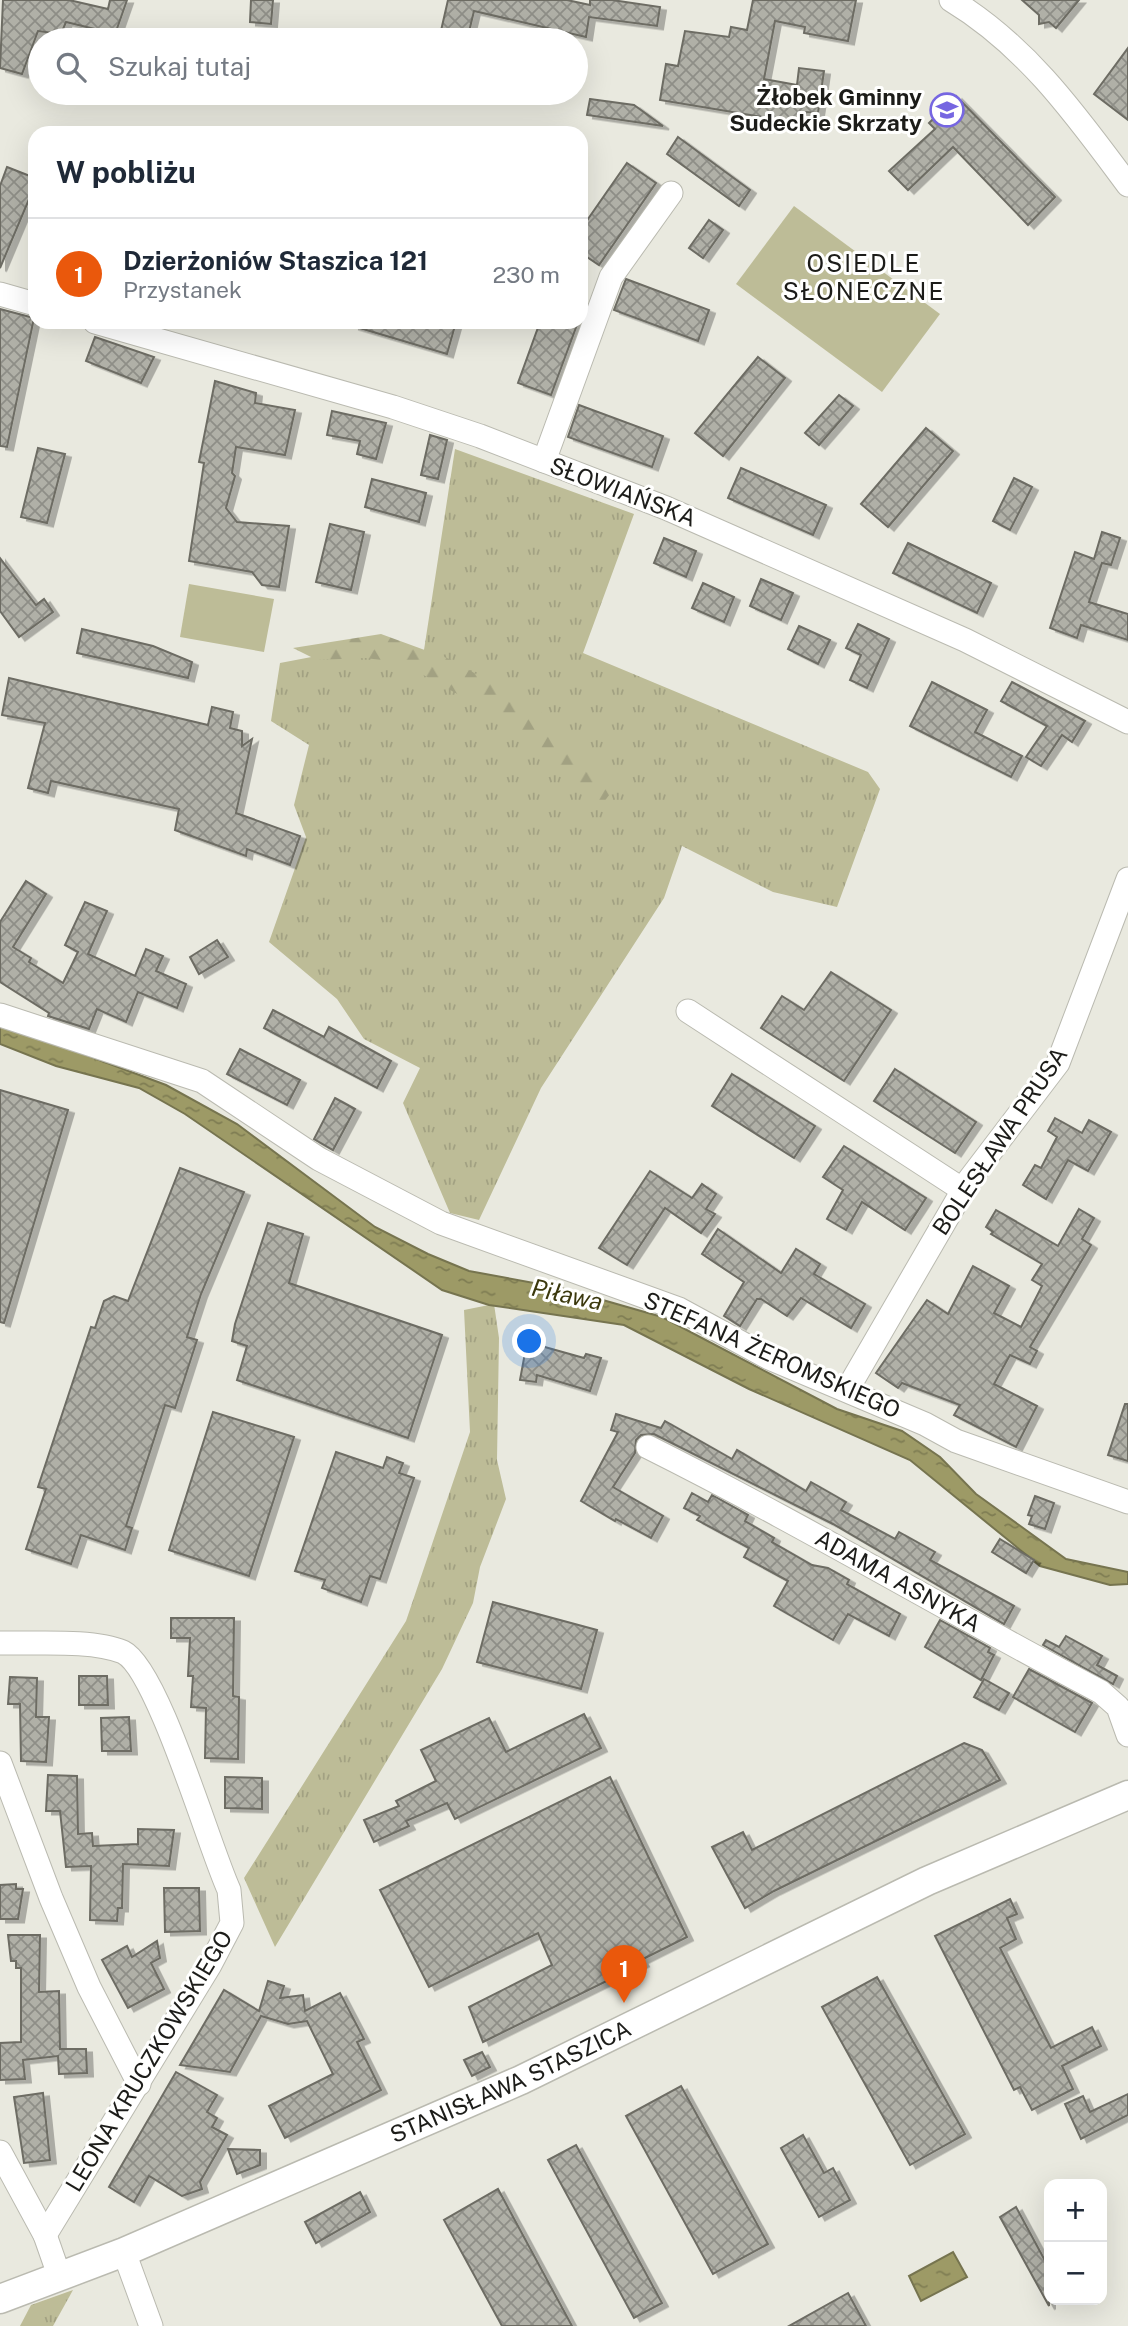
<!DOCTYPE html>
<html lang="pl">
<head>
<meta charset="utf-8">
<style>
	:root { --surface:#fff; --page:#f6f6f7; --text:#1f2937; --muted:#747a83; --line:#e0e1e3; --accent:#ea580c }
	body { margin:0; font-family:"Public Sans",sans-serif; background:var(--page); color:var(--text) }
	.controls { position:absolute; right:21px; bottom:21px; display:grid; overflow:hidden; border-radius:14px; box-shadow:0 7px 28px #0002 }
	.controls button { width:63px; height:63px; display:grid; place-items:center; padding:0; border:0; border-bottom:2px solid var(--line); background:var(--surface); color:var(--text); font:35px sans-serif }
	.you { position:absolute; left:530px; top:1342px; width:24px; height:24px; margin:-18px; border:5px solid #fff; border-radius:50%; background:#1a73e8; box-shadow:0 0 0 10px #1a73e833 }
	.badge { display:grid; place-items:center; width:46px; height:46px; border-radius:50%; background:var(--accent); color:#fff; font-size:23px; font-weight:700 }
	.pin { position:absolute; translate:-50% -58px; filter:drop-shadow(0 2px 4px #0008) }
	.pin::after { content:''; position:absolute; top:37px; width:24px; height:21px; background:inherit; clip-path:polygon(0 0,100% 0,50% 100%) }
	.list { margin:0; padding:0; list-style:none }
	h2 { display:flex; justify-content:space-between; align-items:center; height:91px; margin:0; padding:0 28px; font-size:30px }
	h2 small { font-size:23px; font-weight:400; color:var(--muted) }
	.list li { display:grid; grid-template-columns:46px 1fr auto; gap:21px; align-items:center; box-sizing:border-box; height:112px; padding:0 28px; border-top:2px solid var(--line) }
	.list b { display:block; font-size:26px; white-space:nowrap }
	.list p { margin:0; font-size:23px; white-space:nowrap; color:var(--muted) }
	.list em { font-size:23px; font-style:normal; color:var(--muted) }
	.icon { flex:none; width:38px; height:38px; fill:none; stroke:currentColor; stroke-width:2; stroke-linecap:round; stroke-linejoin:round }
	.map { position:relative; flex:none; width:1128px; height:2326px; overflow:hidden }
	.search { position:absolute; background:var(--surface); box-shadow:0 7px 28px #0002; left:28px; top:28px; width:560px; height:77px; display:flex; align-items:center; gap:18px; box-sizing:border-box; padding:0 24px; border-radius:38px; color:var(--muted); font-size:26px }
	.panel { position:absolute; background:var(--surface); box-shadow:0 7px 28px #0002; left:28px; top:126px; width:560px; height:203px; border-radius:21px }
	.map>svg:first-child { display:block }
</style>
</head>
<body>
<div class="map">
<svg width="1128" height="2326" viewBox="0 0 1128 2326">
	<defs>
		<pattern id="grass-tufts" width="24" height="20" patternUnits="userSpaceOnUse" patternTransform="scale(1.75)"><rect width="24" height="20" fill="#bdbc97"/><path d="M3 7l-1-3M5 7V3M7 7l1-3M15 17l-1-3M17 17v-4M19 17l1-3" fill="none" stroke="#a2a182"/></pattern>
		<pattern id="forest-firs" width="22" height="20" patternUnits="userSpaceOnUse" patternTransform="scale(1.75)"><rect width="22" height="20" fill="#bdbc97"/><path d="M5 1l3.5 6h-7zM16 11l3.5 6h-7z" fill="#a2a182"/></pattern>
		<pattern id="water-ripples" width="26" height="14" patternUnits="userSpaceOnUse" patternTransform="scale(1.75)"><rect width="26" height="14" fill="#9d9a66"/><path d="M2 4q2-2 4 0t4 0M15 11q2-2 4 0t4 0" fill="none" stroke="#7f7d53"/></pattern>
		<pattern id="building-cross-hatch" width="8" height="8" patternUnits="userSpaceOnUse" patternTransform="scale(1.75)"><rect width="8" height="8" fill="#b0b0a7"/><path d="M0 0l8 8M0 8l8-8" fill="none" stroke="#8e8e87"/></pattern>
		<filter id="shadow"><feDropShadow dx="6" dy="3.5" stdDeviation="0" flood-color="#0004"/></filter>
	</defs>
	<rect width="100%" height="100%" fill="#e9e9df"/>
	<g fill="url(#grass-tufts)">
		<path d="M455 449 634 514 583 653 868 772 880 789 837 907 773 892 682 846 664 898 541 1088 479 1220 450 1213 403 1103 420 1068 364 1039 337 999 269 942 306 837 294 805 309 745 271 721 280 663 364 647 422 663Z"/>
		<path d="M494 1304 499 1338 497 1460 506 1499 480 1567 473 1603 442 1669 275 1947 244 1878 406 1621 470 1432 464 1310Z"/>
		<path d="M73 2290 53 2326H20L31 2305Z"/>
	</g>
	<path fill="url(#forest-firs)" d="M381 634 452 660 544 714 617 785 603 803 518 728 402 663 366 658 317 660 293 648Z"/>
	<g fill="#bdbc97">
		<path d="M794 206 940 314 882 392 736 284Z"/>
		<path d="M189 584 274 599 264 652 180 637Z"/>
	</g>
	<g fill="url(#water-ripples)" stroke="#76744f" stroke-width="2">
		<path d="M0 1023 166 1085 237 1124 375 1227 428 1254 469 1271 561 1288 662 1317 837 1409 902 1431 940 1457 976 1494 1066 1559 1128 1572V1584L1110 1585 1040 1566 910 1460 749 1389 624 1325 489 1305 442 1290 185 1114 139 1088 56 1066 0 1044Z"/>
		<path d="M953 2252 967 2277 921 2301 909 2276Z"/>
	</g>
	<g fill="url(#building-cross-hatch)" stroke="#6d6c64" stroke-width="2" filter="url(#shadow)">
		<path d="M3 0H69L108 9 110 0H127L113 40H100L103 31 66 22 61 34 38 31 22 74 0 68Z"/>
		<path d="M251 0H273L271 24 250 22Z"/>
		<path d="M448 0H567L590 5V0H612L660 7 657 26 589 17 586 37 474 11 467 40H463L440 35Z"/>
		<path d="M753 0H856L848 41 804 33 805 27 775 21 764 79 797 85 799 68 824 71 818 113 806 112 804 124 660 100 666 64 678 66 685 31 729 37 731 27 747 30Z"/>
		<path d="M1022 0H1079L1056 28 1049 22 1039 24V15Z"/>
		<path d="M1128 48V120L1094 94Z"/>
		<path d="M956 96 1055 197 1028 225 953 147 908 190 889 171 935 129 929 123Z"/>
		<path d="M590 99 634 105 663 126 587 115Z"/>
		<path d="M678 137 750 190 739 206 667 154Z"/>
		<path d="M627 163 656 183 599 265 581 253V229Z"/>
		<path d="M7 167 35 178V185L0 268V186Z"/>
		<path d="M709 220 723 230 703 258 689 248Z"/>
		<path d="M626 279 709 310 698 341 614 310Z"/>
		<path d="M0 309 34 318 7 447 0 446Z"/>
		<path d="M354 322H456L447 354 353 326Z"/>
		<path d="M540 322H578L551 395 518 383Z"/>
		<path d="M95 337 154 357 141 383 86 361Z"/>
		<path d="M758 357 785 378 723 456 695 433Z"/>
		<path d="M215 381 256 393 255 403 295 410 285 455 236 447 232 473 235 476 226 508 237 522 289 526 279 587 262 585 252 572 189 561 204 463 199 462Z"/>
		<path d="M839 395 853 406 819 445 805 433Z"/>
		<path d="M579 405 663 436 652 467 568 437Z"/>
		<path d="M332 411 386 423 376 459 357 454 360 441 327 435Z"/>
		<path d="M926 428 953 451 888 527 861 504Z"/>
		<path d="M430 435 447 440 438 479 421 475Z"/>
		<path d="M38 448 65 454 47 523 21 517Z"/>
		<path d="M741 468 826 505 813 535 728 498Z"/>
		<path d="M1014 478 1032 487 1010 530 993 521Z"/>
		<path d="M372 479 426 493 419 522 365 507Z"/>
		<path d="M330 524 364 532 351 590 316 582Z"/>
		<path d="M1102 532 1120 538 1111 565 1102 563 1089 602 1128 614V640L1081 625 1077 638 1050 628 1075 552 1094 559Z"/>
		<path d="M664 538 696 551 686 577 654 563Z"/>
		<path d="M908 543 991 583 977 613 893 573Z"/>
		<path d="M0 558 36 605 44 599 53 612 19 637 0 611Z"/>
		<path d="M761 579 793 593 781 620 750 606Z"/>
		<path d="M703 583 734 597 724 622 692 608Z"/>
		<path d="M858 624 889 639 867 688 850 680 861 655 846 648Z"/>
		<path d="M799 626 830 640 818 664 788 649Z"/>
		<path d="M82 629 153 646 192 662 188 678 77 653Z"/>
		<path d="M9 678 208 725 212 707 233 712 230 728 242 731V746L252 739 236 813 300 836 290 865 247 849 246 856 175 830 179 809 51 781 48 793 28 788 45 723 2 715Z"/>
		<path d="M932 682 987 710 975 732 1022 756 1011 777 910 726Z"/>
		<path d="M1012 682 1085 721 1072 742 1062 735 1041 766 1026 757 1047 726 1001 701Z"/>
		<path d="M26 881 46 894 13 947 31 958 29 962 63 983 78 952 65 945 85 902 107 911 88 954 135 976 146 949 163 956 156 971 186 984 177 1008 138 992 126 1022 97 1009 89 1029 48 1016 49 1013 0 982V922Z"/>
		<path d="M217 940 228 957 199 974 190 957Z"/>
		<path d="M831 972 891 1010 844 1081 761 1028 782 996 804 1010Z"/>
		<path d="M273 1010 324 1037 329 1027 391 1061 377 1088 264 1028Z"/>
		<path d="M240 1049 300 1080 287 1105 227 1074Z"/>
		<path d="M895 1069 976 1122 955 1153 874 1101Z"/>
		<path d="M732 1074 815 1126 794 1158 712 1106Z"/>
		<path d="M0 1090 68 1110 4 1323 0 1322Z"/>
		<path d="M335 1098 355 1109 333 1150 314 1139Z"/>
		<path d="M1055 1118 1082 1133 1089 1120 1111 1132 1088 1171 1068 1160 1046 1199 1023 1185 1035 1165 1041 1168 1057 1137 1048 1131Z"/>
		<path d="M844 1146 926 1198 905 1230 862 1202 846 1230 827 1219 843 1190 823 1177Z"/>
		<path d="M180 1168 244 1192 201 1294 187 1337 197 1340 175 1408 165 1405 126 1526 132 1528 125 1550 81 1535 71 1564 26 1549 46 1489 38 1487 91 1327 95 1328 104 1301 114 1296 128 1301Z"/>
		<path d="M650 1171 692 1198 702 1184 716 1194 706 1209 715 1214 701 1233 665 1208 627 1265 599 1248Z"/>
		<path d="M1079 1209 1094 1218 1082 1239 1091 1245 1030 1347 1037 1351 1030 1364 1010 1355 994 1384 1037 1406 1016 1447 954 1415 960 1405 902 1383 898 1388 876 1373 927 1300 948 1314 973 1266 1009 1286 994 1313 1021 1327 1042 1286 1032 1280 1042 1264 991 1234 993 1232 986 1227 996 1210 1058 1246Z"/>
		<path d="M268 1223 303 1234 289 1283 442 1335 408 1438 237 1380 247 1346 232 1341 235 1324Z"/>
		<path d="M718 1229 781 1273 796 1249 820 1264 814 1274 865 1304 851 1328 801 1298 787 1316 761 1299H757L740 1326 724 1316 744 1282 702 1254Z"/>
		<path d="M527 1342 584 1358 586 1354 601 1358 590 1391 537 1375 536 1382 520 1380Z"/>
		<path d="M1125 1404H1128V1461L1108 1455Z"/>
		<path d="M213 1412 294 1437 249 1576 169 1550Z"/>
		<path d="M616 1414 661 1428 665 1421 732 1459 737 1450 806 1491 811 1482 846 1502 841 1510 895 1539 899 1532 935 1552 930 1560 1014 1606 1004 1624 833 1524 654 1434 641 1435 636 1440 635 1453 613 1487 663 1516 651 1538 616 1519 615 1521 581 1501 618 1432 611 1430Z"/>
		<path d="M336 1452 383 1468 387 1457 403 1463 399 1473 414 1478 380 1579 370 1576 361 1602 322 1588 325 1580 295 1571Z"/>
		<path d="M692 1493 708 1502 712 1495 748 1515 745 1521 774 1538 772 1542 812 1565 828 1568 849 1580 847 1584 900 1614 889 1636 848 1614 833 1640 774 1606 788 1581 744 1557 749 1548 697 1520 700 1516 684 1508Z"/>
		<path d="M1035 1496 1054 1503 1045 1529 1029 1524 1032 1516 1028 1515Z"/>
		<path d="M1000 1539 1034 1560 1026 1573 992 1552Z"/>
		<path d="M493 1602 597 1630 581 1689 477 1662Z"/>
		<path d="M171 1618H234L233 1696 239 1697 238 1759 205 1758 206 1708 191 1707 193 1676H188L190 1638H171Z"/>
		<path d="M940 1620 990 1648 988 1652 994 1655 981 1680 925 1647Z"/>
		<path d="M1066 1636 1102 1656 1097 1665 1117 1676 1113 1684 1043 1645 1046 1640 1059 1647Z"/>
		<path d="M1029 1669 1092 1703 1075 1732 1013 1697Z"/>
		<path d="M79 1676H107L108 1705H79Z"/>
		<path d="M10 1677 37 1678 36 1717H49L46 1762 21 1761 20 1704H8Z"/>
		<path d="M984 1679 1009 1693 999 1710 974 1697Z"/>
		<path d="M584 1714 601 1748 455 1819 447 1803 406 1821 409 1826 374 1842 364 1820 399 1806 396 1801 436 1781 421 1750 489 1718 506 1752Z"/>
		<path d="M129 1717 131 1751H102L101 1718Z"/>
		<path d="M964 1743 982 1750 1000 1780 774 1891 745 1908 712 1847 743 1832 752 1850Z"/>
		<path d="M48 1775 77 1776 78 1834 92 1833 93 1846 138 1844V1829L174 1830 169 1866 123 1864 122 1908H118L117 1921 90 1920 91 1866 66 1867 60 1811H46Z"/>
		<path d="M225 1777 262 1778V1809L225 1808Z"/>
		<path d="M610 1777 687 1937 641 1960 643 1963 483 2042 469 2007 552 1965 538 1933 429 1987 380 1890Z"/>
		<path d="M16 1884V1889H23L18 1919H0V1885Z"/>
		<path d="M164 1888H199L200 1931 165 1932Z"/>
		<path d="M1010 1899 1017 1914 1007 1918 1016 1939 1000 1948 1051 2048 1092 2027 1101 2046 1062 2066 1073 2089 1032 2110 1020 2087 1014 2090 935 1936Z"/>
		<path d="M8 1935H40L39 1992 59 1991 60 2049H86L87 2073 59 2074 58 2056 23 2060 25 2079 0 2080V2043L21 2042V1968H16V1961H11Z"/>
		<path d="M157 1941 160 1958 151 1963 164 1989 128 2008 102 1960 127 1946 132 1957Z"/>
		<path d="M877 1977 965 2134 910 2165 822 2007Z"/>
		<path d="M268 1981 284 1986 280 1998 303 1995 305 2011 340 1993 364 2039 357 2042 381 2090 285 2138 269 2106 333 2074 307 2021 288 2024 261 2016 230 2072 180 2065 224 1990 259 2011Z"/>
		<path d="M482 2052 490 2067 472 2076 464 2060Z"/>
		<path d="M176 2072 217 2095 207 2112 217 2118 212 2127 227 2135 200 2182 202 2189 182 2196 149 2176 134 2202 109 2187Z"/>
		<path d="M681 2086 768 2244 713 2274 626 2116Z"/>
		<path d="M43 2093 50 2160 24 2163 14 2097Z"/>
		<path d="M1128 2094V2115L1081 2139 1065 2104 1083 2096 1090 2112Z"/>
		<path d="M803 2135 824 2173 833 2168 850 2200 819 2217 781 2148Z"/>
		<path d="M576 2145 662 2303 634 2318 548 2160Z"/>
		<path d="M228 2149 260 2150V2165L237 2174Z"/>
		<path d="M498 2189 572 2326H502L444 2220Z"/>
		<path d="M360 2192 370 2212 316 2243 305 2222Z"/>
		<path d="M1016 2207 1049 2268V2306L1000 2217Z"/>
		<path d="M848 2293 866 2326H789Z"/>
	</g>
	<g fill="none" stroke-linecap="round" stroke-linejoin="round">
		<defs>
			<g id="minor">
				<path d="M951 0C1027 46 1076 115 1128 185"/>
				<path d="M0 294 35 304"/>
				<path d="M95 322 393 407 480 436 666 508 965 640 1128 722"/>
				<path d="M544 461 611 277 671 193"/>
				<path d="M688 1011 963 1190"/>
				<path d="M0 1015 202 1081 319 1159 441 1223 679 1309 769 1358 925 1424 956 1441 1128 1502"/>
				<path d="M847 1390 969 1180 1058 1063 1128 879"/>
				<path d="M648 1447C802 1524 949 1612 1101 1692L1118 1707 1128 1735"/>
				<path d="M0 1643C34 1644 92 1639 123 1652 158 1669 209 1847 229 1890L232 1923 210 1965 45 2235"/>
				<path d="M0 1763 51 1898 89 1987 139 2084"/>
				<path d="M0 2152 45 2235 59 2275"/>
				<path d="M124 2252 151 2326"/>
			</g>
			<g id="major">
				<path id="s1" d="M0 2299 124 2252 521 2080 927 1881 1128 1795"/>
			</g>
		</defs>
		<use href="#minor" stroke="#babab0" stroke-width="25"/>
		<use href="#major" stroke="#babab0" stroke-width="31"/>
		<use href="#minor" stroke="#fff" stroke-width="23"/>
		<use href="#major" stroke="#fff" stroke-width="28"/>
	</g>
	<defs>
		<symbol id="school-ring" viewBox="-11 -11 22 22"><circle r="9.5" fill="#fffffe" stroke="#7666e1" stroke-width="1.5"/><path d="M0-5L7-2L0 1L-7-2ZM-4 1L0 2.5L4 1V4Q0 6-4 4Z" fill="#7666e1"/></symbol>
	</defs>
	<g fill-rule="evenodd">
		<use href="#school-ring" x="928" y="91" width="38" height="38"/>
	</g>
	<g text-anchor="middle" stroke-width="6" stroke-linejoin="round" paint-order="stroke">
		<g font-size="23" font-weight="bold" fill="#1c1c19" stroke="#fffffe" text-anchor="end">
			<text x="922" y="105">Żłobek Gminny<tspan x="922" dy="26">Sudeckie Skrzaty</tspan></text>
		</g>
		<g font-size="23" fill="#1c1c19" stroke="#fffffe">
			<text transform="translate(623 492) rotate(21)" y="8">SŁOWIAŃSKA</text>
			<text transform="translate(1000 1141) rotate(-56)" y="8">BOLESŁAWA PRUSA</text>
			<text transform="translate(772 1355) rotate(24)" y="8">STEFANA ŻEROMSKIEGO</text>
			<text transform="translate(898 1581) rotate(29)" y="8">ADAMA ASNYKA</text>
			<text transform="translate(149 2061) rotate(-59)" y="8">LEONA KRUCZKOWSKIEGO</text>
			<text dy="8" stroke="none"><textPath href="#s1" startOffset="555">STANISŁAWA STASZICA</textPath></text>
		</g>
		<g font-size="24" letter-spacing="2" fill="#1c1c19" stroke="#fffffe">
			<text x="864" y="272">OSIEDLE<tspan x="864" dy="28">SŁONECZNE</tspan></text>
		</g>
		<g font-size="24" font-style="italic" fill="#3b380d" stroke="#fffffe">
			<text transform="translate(567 1295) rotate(12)" y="8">Piława</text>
		</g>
	</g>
</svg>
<div class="controls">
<button>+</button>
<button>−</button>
</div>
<div class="you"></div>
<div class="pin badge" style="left:624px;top:2003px">1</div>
<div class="search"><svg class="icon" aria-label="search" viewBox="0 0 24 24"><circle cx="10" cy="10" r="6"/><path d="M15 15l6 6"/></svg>Szukaj tutaj</div>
<section class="panel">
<h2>W pobliżu<small></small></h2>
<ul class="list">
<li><span class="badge">1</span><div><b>Dzierżoniów Staszica 121</b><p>Przystanek</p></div><em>230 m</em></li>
</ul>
</section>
</div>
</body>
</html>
